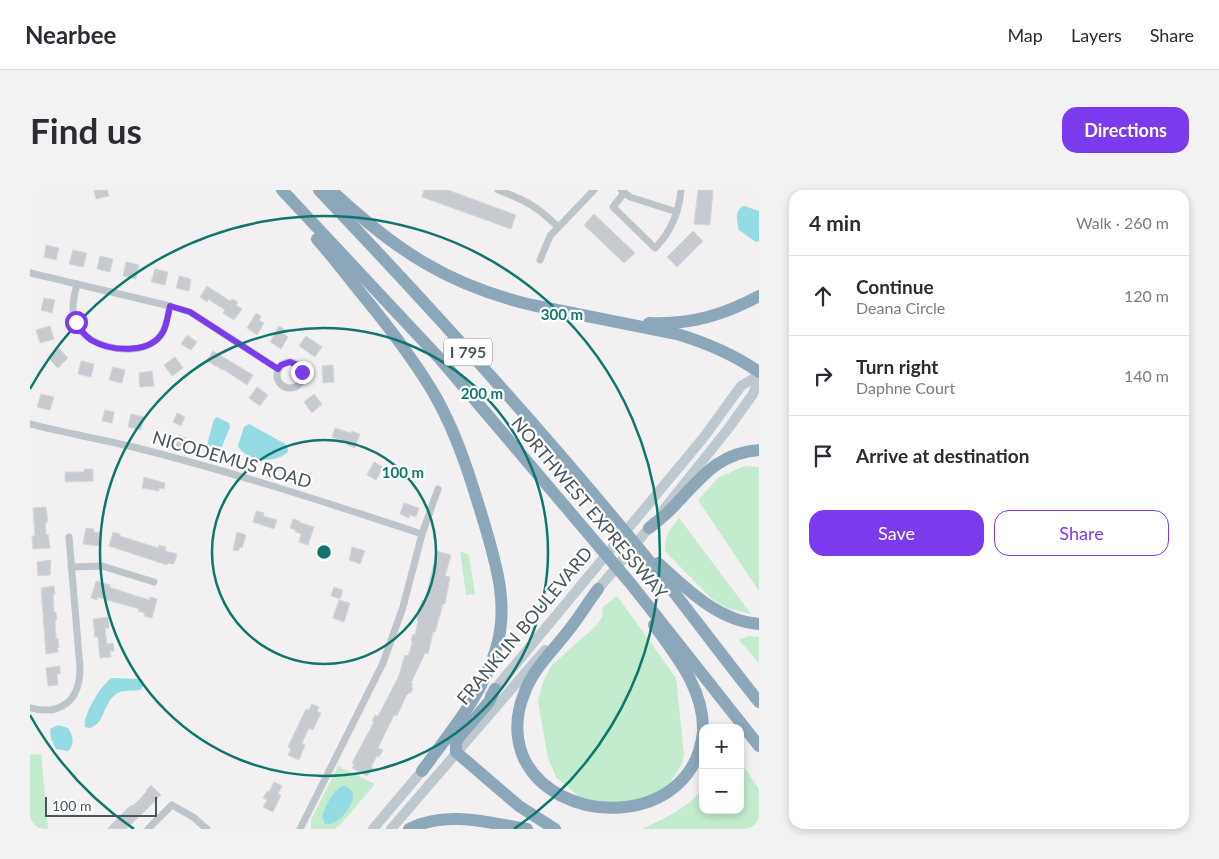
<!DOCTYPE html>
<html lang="en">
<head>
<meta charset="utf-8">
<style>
	:root { --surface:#fff; --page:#f2f2f3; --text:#2b2b33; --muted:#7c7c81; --line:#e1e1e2; --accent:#7c3aed }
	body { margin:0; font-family:Lato,sans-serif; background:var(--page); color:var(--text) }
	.controls { position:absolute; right:15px; bottom:15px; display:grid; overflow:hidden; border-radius:10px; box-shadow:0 2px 8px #0003 }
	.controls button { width:45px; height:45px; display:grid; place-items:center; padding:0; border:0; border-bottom:1px solid var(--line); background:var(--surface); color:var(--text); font:25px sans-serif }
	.scale { position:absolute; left:15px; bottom:12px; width:112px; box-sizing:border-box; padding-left:5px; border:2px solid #49555b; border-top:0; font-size:14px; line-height:18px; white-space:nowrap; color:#49555b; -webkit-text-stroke:4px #fff; paint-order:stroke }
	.stop { position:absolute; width:15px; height:15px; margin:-11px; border:4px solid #7c3aed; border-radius:50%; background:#fff }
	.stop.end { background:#7c3aed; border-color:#fff; box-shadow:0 1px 5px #0008 }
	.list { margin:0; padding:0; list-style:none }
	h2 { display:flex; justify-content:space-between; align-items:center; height:65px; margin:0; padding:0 20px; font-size:21px }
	h2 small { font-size:16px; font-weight:400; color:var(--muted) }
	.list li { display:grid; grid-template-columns:32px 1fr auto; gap:15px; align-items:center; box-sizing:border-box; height:80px; padding:0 20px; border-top:1px solid var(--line) }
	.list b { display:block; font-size:19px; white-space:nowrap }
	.list p { margin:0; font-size:16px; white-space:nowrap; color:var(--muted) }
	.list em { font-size:16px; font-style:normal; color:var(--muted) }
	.actions { display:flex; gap:10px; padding:15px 20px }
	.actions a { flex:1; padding:11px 0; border:1px solid var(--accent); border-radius:15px; text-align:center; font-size:18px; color:var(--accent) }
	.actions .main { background:var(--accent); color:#fff }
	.icon { flex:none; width:28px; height:28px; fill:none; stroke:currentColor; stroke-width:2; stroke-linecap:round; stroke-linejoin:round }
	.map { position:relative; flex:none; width:729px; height:639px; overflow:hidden; border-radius:15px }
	header { display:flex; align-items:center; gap:30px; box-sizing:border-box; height:70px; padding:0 25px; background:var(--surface); border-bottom:1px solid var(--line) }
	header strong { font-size:24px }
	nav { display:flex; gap:28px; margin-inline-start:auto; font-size:18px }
	.intro { display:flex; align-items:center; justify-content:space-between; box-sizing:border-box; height:120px; padding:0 30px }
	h1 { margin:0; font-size:35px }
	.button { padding:12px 22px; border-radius:15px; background:var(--accent); color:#fff; font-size:18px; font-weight:700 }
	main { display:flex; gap:30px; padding:0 30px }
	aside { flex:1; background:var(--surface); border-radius:15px; box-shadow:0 2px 8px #0003 }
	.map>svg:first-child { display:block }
</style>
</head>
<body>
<header>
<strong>Nearbee</strong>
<nav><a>Map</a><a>Layers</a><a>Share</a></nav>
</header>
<div class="intro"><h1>Find us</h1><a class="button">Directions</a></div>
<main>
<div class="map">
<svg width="729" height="639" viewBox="0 0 729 639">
	<rect width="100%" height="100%" fill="#f2f0f0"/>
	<g fill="#c3ebce">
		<path d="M714 276 729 277V401L668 310 688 288Z"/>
		<path d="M649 328 721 424 697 418 681 408 635 361C634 346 640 339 649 328Z"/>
		<path d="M430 361 439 365 445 404 436 405Z"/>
		<path d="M587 406 646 488 654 564 652 574 635 600 610 614 554 611 526 587 518 568 508 511 513 492 522 475 567 435 572 427 573 417Z"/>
		<path d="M718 446 729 447V473L709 450Z"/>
		<path d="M11 564 18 639H0V565Z"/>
		<path d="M710 571 729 599V639H612C632 630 661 616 673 598V620H710Z"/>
		<path d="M308 576 345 594 310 635 304 639H281V630Z"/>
	</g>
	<g fill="#94dbe3">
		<path d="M714 16 729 21V51L726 52 709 40C707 31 704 20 714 16Z"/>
		<path d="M187 227 199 233 200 237 191 259 183 258 177 255 184 229Z"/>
		<path d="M219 234 257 255 258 262C245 274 217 272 208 256L214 237Z"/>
		<path d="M82 488 110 489 112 490 113 496 110 500C104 501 96 500 90 502 73 508 76 535 59 538L55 537C52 526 72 493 82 488Z"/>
		<path d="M28 535 38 538C43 545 45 555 38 561L26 559 21 549 20 539Z"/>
		<path d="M312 596C339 598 310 638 295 634L292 626C296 616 302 601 312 596Z"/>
	</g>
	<g fill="#c7cbcf" stroke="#d4d7da">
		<path d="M64 0H77L79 6 66 9Z"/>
		<path d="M394 0H418L486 25 481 39 392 7Z"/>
		<path d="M668 0H683L680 35 664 34Z"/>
		<path d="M564 24 605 63 594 73 554 35Z"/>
		<path d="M663 41 673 51 647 77 637 67Z"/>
		<path d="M16 55 29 58 26 70 14 67Z"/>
		<path d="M43 60 57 63 53 77 39 74Z"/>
		<path d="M70 66 83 69 80 82 67 79Z"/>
		<path d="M96 72 109 75 106 89 93 86Z"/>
		<path d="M125 79 138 82 135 95 121 92Z"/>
		<path d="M149 86 161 89 159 101 146 98Z"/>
		<path d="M177 96 200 111 202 109 208 112 206 115 212 119 204 130 193 123 195 120 178 109 177 112 170 107Z"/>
		<path d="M14 108 25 110 22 123 11 120Z"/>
		<path d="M226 123 231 126 229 130 234 133 227 145 217 138Z"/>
		<path d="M20 136 24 149 10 153 6 140Z"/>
		<path d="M249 136 254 139 252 143 258 147 251 159 240 152Z"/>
		<path d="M157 145 167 152 161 160 151 154Z"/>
		<path d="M276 146 292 157 285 167 269 156Z"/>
		<path d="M29 158 38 168 28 178 18 168Z"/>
		<path d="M183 161 223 185 217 195 193 179V180L177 171Z"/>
		<path d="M145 167 153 178 142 186 134 175Z"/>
		<path d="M51 171 64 174 61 187 48 184Z"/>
		<path d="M303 175 304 192 293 193 292 176Z"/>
		<path d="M83 177 95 180 92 193 79 190Z"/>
		<path d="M122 181 124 196 110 197 109 183Z"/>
		<path d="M227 197 238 205 230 216 219 208Z"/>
		<path d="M11 204 24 207 20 220 7 217Z"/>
		<path d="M284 204 292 214 282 223 274 212Z"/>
		<path d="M75 220 84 222 82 233 72 231Z"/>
		<path d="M147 223 155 227 151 236 143 232Z"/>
		<path d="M101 224 114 227 111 240 98 237Z"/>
		<path d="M305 238 321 243 322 241 330 244 325 258 317 255 318 253 302 247Z"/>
		<path d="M149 245 156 248 152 258 146 256Z"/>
		<path d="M344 272 353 277 346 290 337 285Z"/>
		<path d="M54 279H63V291L35 292V282H54Z"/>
		<path d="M114 287 135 293 134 299 129 298V301L112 298Z"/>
		<path d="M374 313 389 318 386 327 380 325 379 328 370 324Z"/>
		<path d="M16 317 18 332H15L16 345 18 344 20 358 3 359 2 346H5L3 318Z"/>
		<path d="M226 321 234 323 233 326 247 330 244 339 223 332Z"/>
		<path d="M263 329 270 331 269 332 284 337 278 355 269 352 271 344 265 342 266 340 260 338Z"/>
		<path d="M56 338 64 339V342L71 343 69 356 53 354Z"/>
		<path d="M83 342 90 344V346L128 358 129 355 136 357 135 361 147 364 144 374 138 373 137 375 79 356Z"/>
		<path d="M207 342 216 345 212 358 210 357 208 361 203 360Z"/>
		<path d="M322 357 335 361 330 374 319 370Z"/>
		<path d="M407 361 421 365 415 386 420 387 415 414H413L405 442H403L398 464 395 463 381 493 383 494 381 497 383 498 381 503H379L376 506 367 526 364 525 348 558 353 560 349 567 347 566 341 577 343 578 337 586 322 578 324 574 322 573 344 532 342 531 345 525 348 526 368 488 375 465 378 466 382 454V450H381L383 444 385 445 388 431 387 430 392 410 395 411Z"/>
		<path d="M21 370 20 385 8 386 7 372Z"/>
		<path d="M66 391 80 395 79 397 106 406 120 410V407L127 409 122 428 114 426 115 423 108 421 109 419 67 407V410L61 408Z"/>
		<path d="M24 396 25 404H23L24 422H26L27 430H25L26 449 28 448 29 458H27L28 462 16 464 11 398Z"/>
		<path d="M304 397 313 400 310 409 301 406Z"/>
		<path d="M309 410 320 413 314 432 303 428Z"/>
		<path d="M78 427 79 438H75L77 454 83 453 84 461H80L81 467 70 468 68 447H65L63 429Z"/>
		<path d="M30 476V484H27L28 495 18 496 16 478Z"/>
		<path d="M282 514 289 517 287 521 291 523 283 540 279 538 272 553 275 555 269 570 258 565 261 559 258 557 276 519 279 520Z"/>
		<path d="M244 592 252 596 248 604 251 605 243 622 233 617 237 610 233 608 237 601 239 602Z"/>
		<path d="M121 595 131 605 116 620 96 639H77L101 615 102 616 108 611 117 601 116 600Z"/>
	</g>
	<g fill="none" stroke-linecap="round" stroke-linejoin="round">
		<path stroke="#bdc5cb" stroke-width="4" d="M725 0 729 2"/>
		<g stroke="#bdc5cb" stroke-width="7">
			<path d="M468 0C495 10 507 16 528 37"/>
			<path d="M591 0 600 7 647 22"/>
			<path d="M594 3 583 17 625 58C641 42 649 22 651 0"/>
			<path d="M510 70 520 46 564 0"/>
			<path d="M0 83 140 116 160 122 248 179"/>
			<path d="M47 94C44 106 41 119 45 132 56 160 118 172 133 141 137 134 138 124 140 116"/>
			<circle cx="260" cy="185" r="13"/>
			<path d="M0 234C38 244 77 250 115 260 209 284 301 314 392 344"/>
			<path d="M41 377 72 376 124 392"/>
			<path d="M0 518C32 526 50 510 50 478L39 347"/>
			<path d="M118 639 142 615 163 627 177 639"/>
			<path d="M270 639 353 473 373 417 392 344 408 299"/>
		</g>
		<g stroke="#bdc8cf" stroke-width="10">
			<path d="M634 319 698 239 723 204 729 189"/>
			<path d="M564 404 624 332"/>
			<path d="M460 505 674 247 711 196 729 185"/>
			<path d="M343 639 397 575"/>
			<path d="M361 639 515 460"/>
		</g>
		<g stroke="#8ca7b9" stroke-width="12">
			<path d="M252 0 411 170 601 394 729 556"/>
			<path d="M289 0C403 120 515 243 620 372 657 418 692 466 729 512"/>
			<path d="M301 0C364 59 417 95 502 115L647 144C677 153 703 164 729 182"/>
			<path d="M287 49C307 72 325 96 344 119 367 148 389 177 407 209 429 249 442 293 455 336 467 377 479 417 466 459 452 506 420 542 392 581"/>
			<path d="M619 133C660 135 694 125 729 106"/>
			<path d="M619 338C628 331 637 324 645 315 671 288 688 263 729 260"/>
			<path d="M628 373C657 399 688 431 729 434"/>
			<path d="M568 399C559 411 551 424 542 436 525 459 503 478 494 504 486 524 485 544 492 564 522 639 663 639 673 542"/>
			<path d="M624 435C646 466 673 498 673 538"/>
			<path d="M465 499 459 512 429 547 426 553V562L489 616 525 639"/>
			<path d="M379 639C416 620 459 633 497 639"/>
		</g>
	</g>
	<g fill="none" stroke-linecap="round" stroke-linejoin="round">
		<path stroke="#7c3aed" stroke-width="6" d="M46 132C50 139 54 145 61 150 80 161 120 165 133 142 137 135 138 124 140 116L160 122 248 179 251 175 260 172 269 176 272 182"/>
	</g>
	<g fill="none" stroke="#0f766e" stroke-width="2.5">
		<circle cx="294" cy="362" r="112"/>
		<circle cx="294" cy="362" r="224"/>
		<path d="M104 639A336 336 0 0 1 0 525M0 199A336 336 0 1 1 484 639"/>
	</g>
	<g text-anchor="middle" stroke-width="4.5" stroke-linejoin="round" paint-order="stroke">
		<rect fill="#fff" stroke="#80888c" stroke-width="1" x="414" y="148.5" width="48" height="27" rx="4"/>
		<g font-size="16" font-weight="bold" fill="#49555b">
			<text x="438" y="168">I 795</text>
		</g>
		<g font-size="18" fill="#49555b" stroke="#fff">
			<text transform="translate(202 270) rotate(16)" y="6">NICODEMUS ROAD</text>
			<text transform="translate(559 318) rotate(50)" y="6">NORTHWEST EXPRESSWAY</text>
			<text transform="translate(495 436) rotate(-50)" y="6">FRANKLIN BOULEVARD</text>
		</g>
	</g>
	<circle cx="294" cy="362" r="8" fill="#0f766e" stroke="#fff" stroke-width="2.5"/>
	<g font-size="15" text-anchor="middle" font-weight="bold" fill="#0f766e" stroke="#fff" stroke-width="4.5" stroke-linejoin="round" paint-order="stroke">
		<text x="532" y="130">300 m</text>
		<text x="452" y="209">200 m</text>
		<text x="373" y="288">100 m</text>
	</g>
</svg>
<div class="controls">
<button>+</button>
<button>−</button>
</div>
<div class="scale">100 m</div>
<div class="stop" style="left:46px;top:132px"></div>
<div class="stop end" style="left:272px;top:182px"></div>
</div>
<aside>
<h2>4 min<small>Walk · 260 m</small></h2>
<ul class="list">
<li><svg class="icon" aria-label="ahead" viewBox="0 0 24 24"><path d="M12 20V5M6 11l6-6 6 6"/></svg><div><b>Continue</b><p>Deana Circle</p></div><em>120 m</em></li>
<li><svg class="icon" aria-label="right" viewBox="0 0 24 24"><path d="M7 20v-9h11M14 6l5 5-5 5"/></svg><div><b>Turn right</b><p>Daphne Court</p></div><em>140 m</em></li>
<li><svg class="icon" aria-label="arrive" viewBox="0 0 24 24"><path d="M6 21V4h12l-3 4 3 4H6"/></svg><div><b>Arrive at destination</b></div></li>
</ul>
<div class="actions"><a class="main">Save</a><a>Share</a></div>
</aside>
</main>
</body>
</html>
